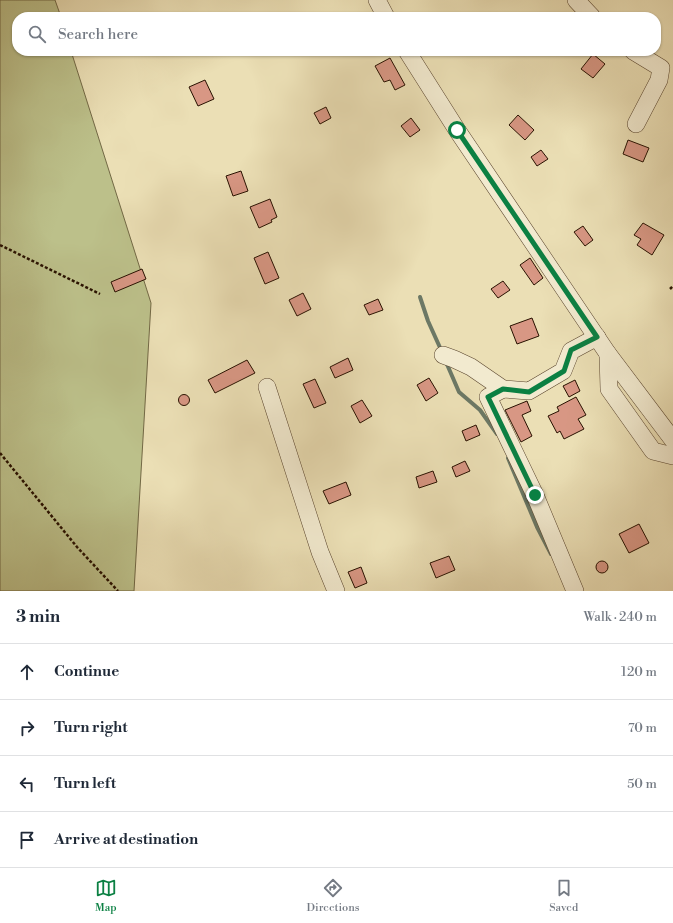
<!DOCTYPE html>
<html lang="en">
<head>
<meta charset="utf-8">
<style>
	:root { --surface:#fff; --page:#f6f6f7; --text:#1f2937; --muted:#747a83; --line:#e0e1e3; --accent:#0b8043 }
	body { margin:0; font-family:"Libre Bodoni",serif; background:var(--page); color:var(--text) }
	.stop { position:absolute; width:12px; height:12px; margin:-9px; border:3px solid #0b8043; border-radius:50%; background:#fff }
	.stop.end { background:#0b8043; border-color:#fff; box-shadow:0 1px 4px #0008 }
	.list { margin:0; padding:0; list-style:none }
	h2 { display:flex; justify-content:space-between; align-items:center; height:52px; margin:0; padding:0 16px; font-size:17px }
	h2 small { font-size:13px; font-weight:400; color:var(--muted) }
	.list li { display:grid; grid-template-columns:26px 1fr auto; gap:12px; align-items:center; box-sizing:border-box; height:56px; padding:0 16px; border-top:1px solid var(--line) }
	.list b { display:block; font-size:15px; white-space:nowrap }
	.list em { font-size:13px; font-style:normal; color:var(--muted) }
	.icon { flex:none; width:22px; height:22px; fill:none; stroke:currentColor; stroke-width:2; stroke-linecap:round; stroke-linejoin:round }
	.map { position:relative; flex:none; width:673px; height:591px; overflow:hidden }
	.search { position:absolute; background:var(--surface); box-shadow:0 1px 3px #0004; left:12px; right:12px; top:12px; height:44px; display:flex; align-items:center; gap:10px; box-sizing:border-box; padding:0 14px; border-radius:16px; color:var(--muted); font-size:15px }
	.sheet { height:276px; background:var(--surface) }
	nav { display:flex; justify-content:space-around; align-items:center; box-sizing:border-box; height:56px; border-top:1px solid var(--line); background:var(--surface); font-size:11px; color:var(--muted) }
	nav a { display:grid; justify-items:center; gap:2px }
	nav .on { color:var(--accent) }
	.map>svg:first-child { display:block }
</style>
</head>
<body>
<div class="map">
<svg width="673" height="591" viewBox="0 0 673 591">
	<rect width="100%" height="100%" fill="#ebdfb5"/>
	<filter id="stains"><feTurbulence type="fractalNoise" baseFrequency=".005" numOctaves="4"/><feColorMatrix values="0 0 0 0 .2 0 0 0 0 .09 0 0 0 0 .02 0 0 0 .5 -.17"/></filter>
	<radialGradient id="worn" r=".72"><stop offset=".6" stop-color="#630" stop-opacity="0"/><stop offset="1" stop-color="#630" stop-opacity=".3"/></radialGradient>
	<path fill="#bcc08a" stroke="#726845" d="M0 0H55L61 17H17V51H71L151 303 134 591H0Z"/>
	<g fill="none" stroke-linecap="round" stroke-linejoin="round">
		<g stroke="#6c7865" stroke-width="4">
			<path d="M420 297 428 321 442 352"/>
			<path d="M446 362 459 392 480 410 497 434"/>
			<path d="M508 458 537 527 551 554"/>
		</g>
	</g>
	<g fill="#d89784" stroke="#281100">
		<path d="M593 54 605 64 593 78 581 69Z"/>
		<path d="M390 58 405 85 395 90 390 80 384 82 375 66Z"/>
		<path d="M205 80 214 99 198 106 189 87Z"/>
		<path d="M326 107 331 118 320 124 314 113Z"/>
		<path d="M518 115 534 130 525 140 509 125Z"/>
		<path d="M411 118 420 130 410 137 401 126Z"/>
		<path d="M628 140 649 148 643 162 623 154Z"/>
		<path d="M541 150 548 159 537 166 531 157Z"/>
		<path d="M241 171 248 191 233 196 226 176Z"/>
		<path d="M270 199 277 217 271 220 272 222 259 228 250 207Z"/>
		<path d="M643 223 664 235 652 255 637 245 641 239 634 235Z"/>
		<path d="M583 226 593 240 585 246 574 232Z"/>
		<path d="M268 252 279 278 265 284 254 258Z"/>
		<path d="M530 258 543 278 534 285 520 265Z"/>
		<path d="M142 269 146 279 115 292 111 282Z"/>
		<path d="M503 281 510 290 498 298 491 289Z"/>
		<path d="M303 293 311 309 297 316 289 300Z"/>
		<path d="M378 299 383 310 369 315 364 305Z"/>
		<path d="M532 318 539 336 517 344 510 326Z"/>
		<path d="M348 358 353 370 335 378 330 367Z"/>
		<path d="M247 360 255 373 215 393 208 380Z"/>
		<path d="M429 378 438 393 426 401 417 385Z"/>
		<path d="M315 379 326 403 314 408 303 384Z"/>
		<path d="M575 380 580 391 569 397 563 386Z"/>
		<circle cx="184" cy="400" r="5.5"/>
		<path d="M576 397 586 415 578 419 584 429 564 439 560 431 557 433 548 416 559 411 557 407Z"/>
		<path d="M362 400 372 416 360 423 351 406Z"/>
		<path d="M527 401 531 411 522 415 532 436 521 442 505 410Z"/>
		<path d="M476 425 480 435 466 441 462 431Z"/>
		<path d="M465 461 470 471 456 477 452 467Z"/>
		<path d="M433 471 437 482 419 488 416 477Z"/>
		<path d="M346 482 351 495 329 504 323 491Z"/>
		<path d="M639 524 649 543 629 553 619 534Z"/>
		<path d="M449 556 455 570 436 578 430 563Z"/>
		<circle cx="602" cy="567" r="6"/>
		<path d="M361 567 367 583 355 588 348 572Z"/>
	</g>
	<g fill="none" stroke-linecap="round" stroke-linejoin="round">
		<defs>
			<g id="minor">
				<path d="M377 0 386 17"/>
				<path d="M576 0 592 17"/>
				<path d="M407 51 457 130 608 354 673 440"/>
				<path d="M633 51 661 68 659 80 636 124"/>
				<path d="M608 354 609 389 653 451 673 456"/>
				<path d="M443 355 454 359 471 367 503 389 529 391 563 371 571 351 597 337"/>
				<path d="M267 387 320 552 336 591"/>
				<path d="M503 389 488 397 535 495 575 591"/>
			</g>
		</defs>
		<use href="#minor" stroke="#59442d" stroke-width="18"/>
		<g stroke="#281100" stroke-width="2.5" stroke-dasharray="3 2" stroke-linecap="butt">
			<path d="M0 245 100 294"/>
			<path d="M670 289 673 286"/>
			<path d="M0 453 77 547 118 591"/>
		</g>
		<use href="#minor" stroke="#f2eacf" stroke-width="17"/>
	</g>
	<g fill="none" stroke-linecap="round" stroke-linejoin="round">
		<path stroke="#0b8043" stroke-width="5" d="M457 130 597 337 571 350 564 371 529 392 503 389 488 397 535 495"/>
	</g>
	<rect width="100%" height="100%" filter="url(#stains)"/>
	<rect width="100%" height="100%" fill="url(#worn)"/>
</svg>
<div class="stop" style="left:457px;top:130px"></div>
<div class="stop end" style="left:535px;top:495px"></div>
<div class="search"><svg class="icon" aria-label="search" viewBox="0 0 24 24"><circle cx="10" cy="10" r="6"/><path d="M15 15l6 6"/></svg>Search here</div>
</div>
<section class="sheet">
<h2>3 min<small>Walk · 240 m</small></h2>
<ul class="list">
<li><svg class="icon" aria-label="ahead" viewBox="0 0 24 24"><path d="M12 20V5M6 11l6-6 6 6"/></svg><div><b>Continue</b></div><em>120 m</em></li>
<li><svg class="icon" aria-label="right" viewBox="0 0 24 24"><path d="M7 20v-9h11M14 6l5 5-5 5"/></svg><div><b>Turn right</b></div><em>70 m</em></li>
<li><svg class="icon" aria-label="left" viewBox="0 0 24 24"><path d="M17 20v-9H6M10 6l-5 5 5 5"/></svg><div><b>Turn left</b></div><em>50 m</em></li>
<li><svg class="icon" aria-label="arrive" viewBox="0 0 24 24"><path d="M6 21V4h12l-3 4 3 4H6"/></svg><div><b>Arrive at destination</b></div></li>
</ul>
</section>
<nav>
<a class="on"><svg class="icon" aria-label="map" viewBox="0 0 24 24"><path d="M3 6l6-2 6 2 6-2v14l-6 2-6-2-6 2zM9 4v14M15 6v14"/></svg>Map</a>
<a><svg class="icon" aria-label="directions" viewBox="0 0 24 24"><path d="M12 3l9 9-9 9-9-9zM9 14v-3h6M13 9l2 2-2 2"/></svg>Directions</a>
<a><svg class="icon" aria-label="saved" viewBox="0 0 24 24"><path d="M7 4h10v16l-5-4-5 4z"/></svg>Saved</a>
</nav>
</body>
</html>
